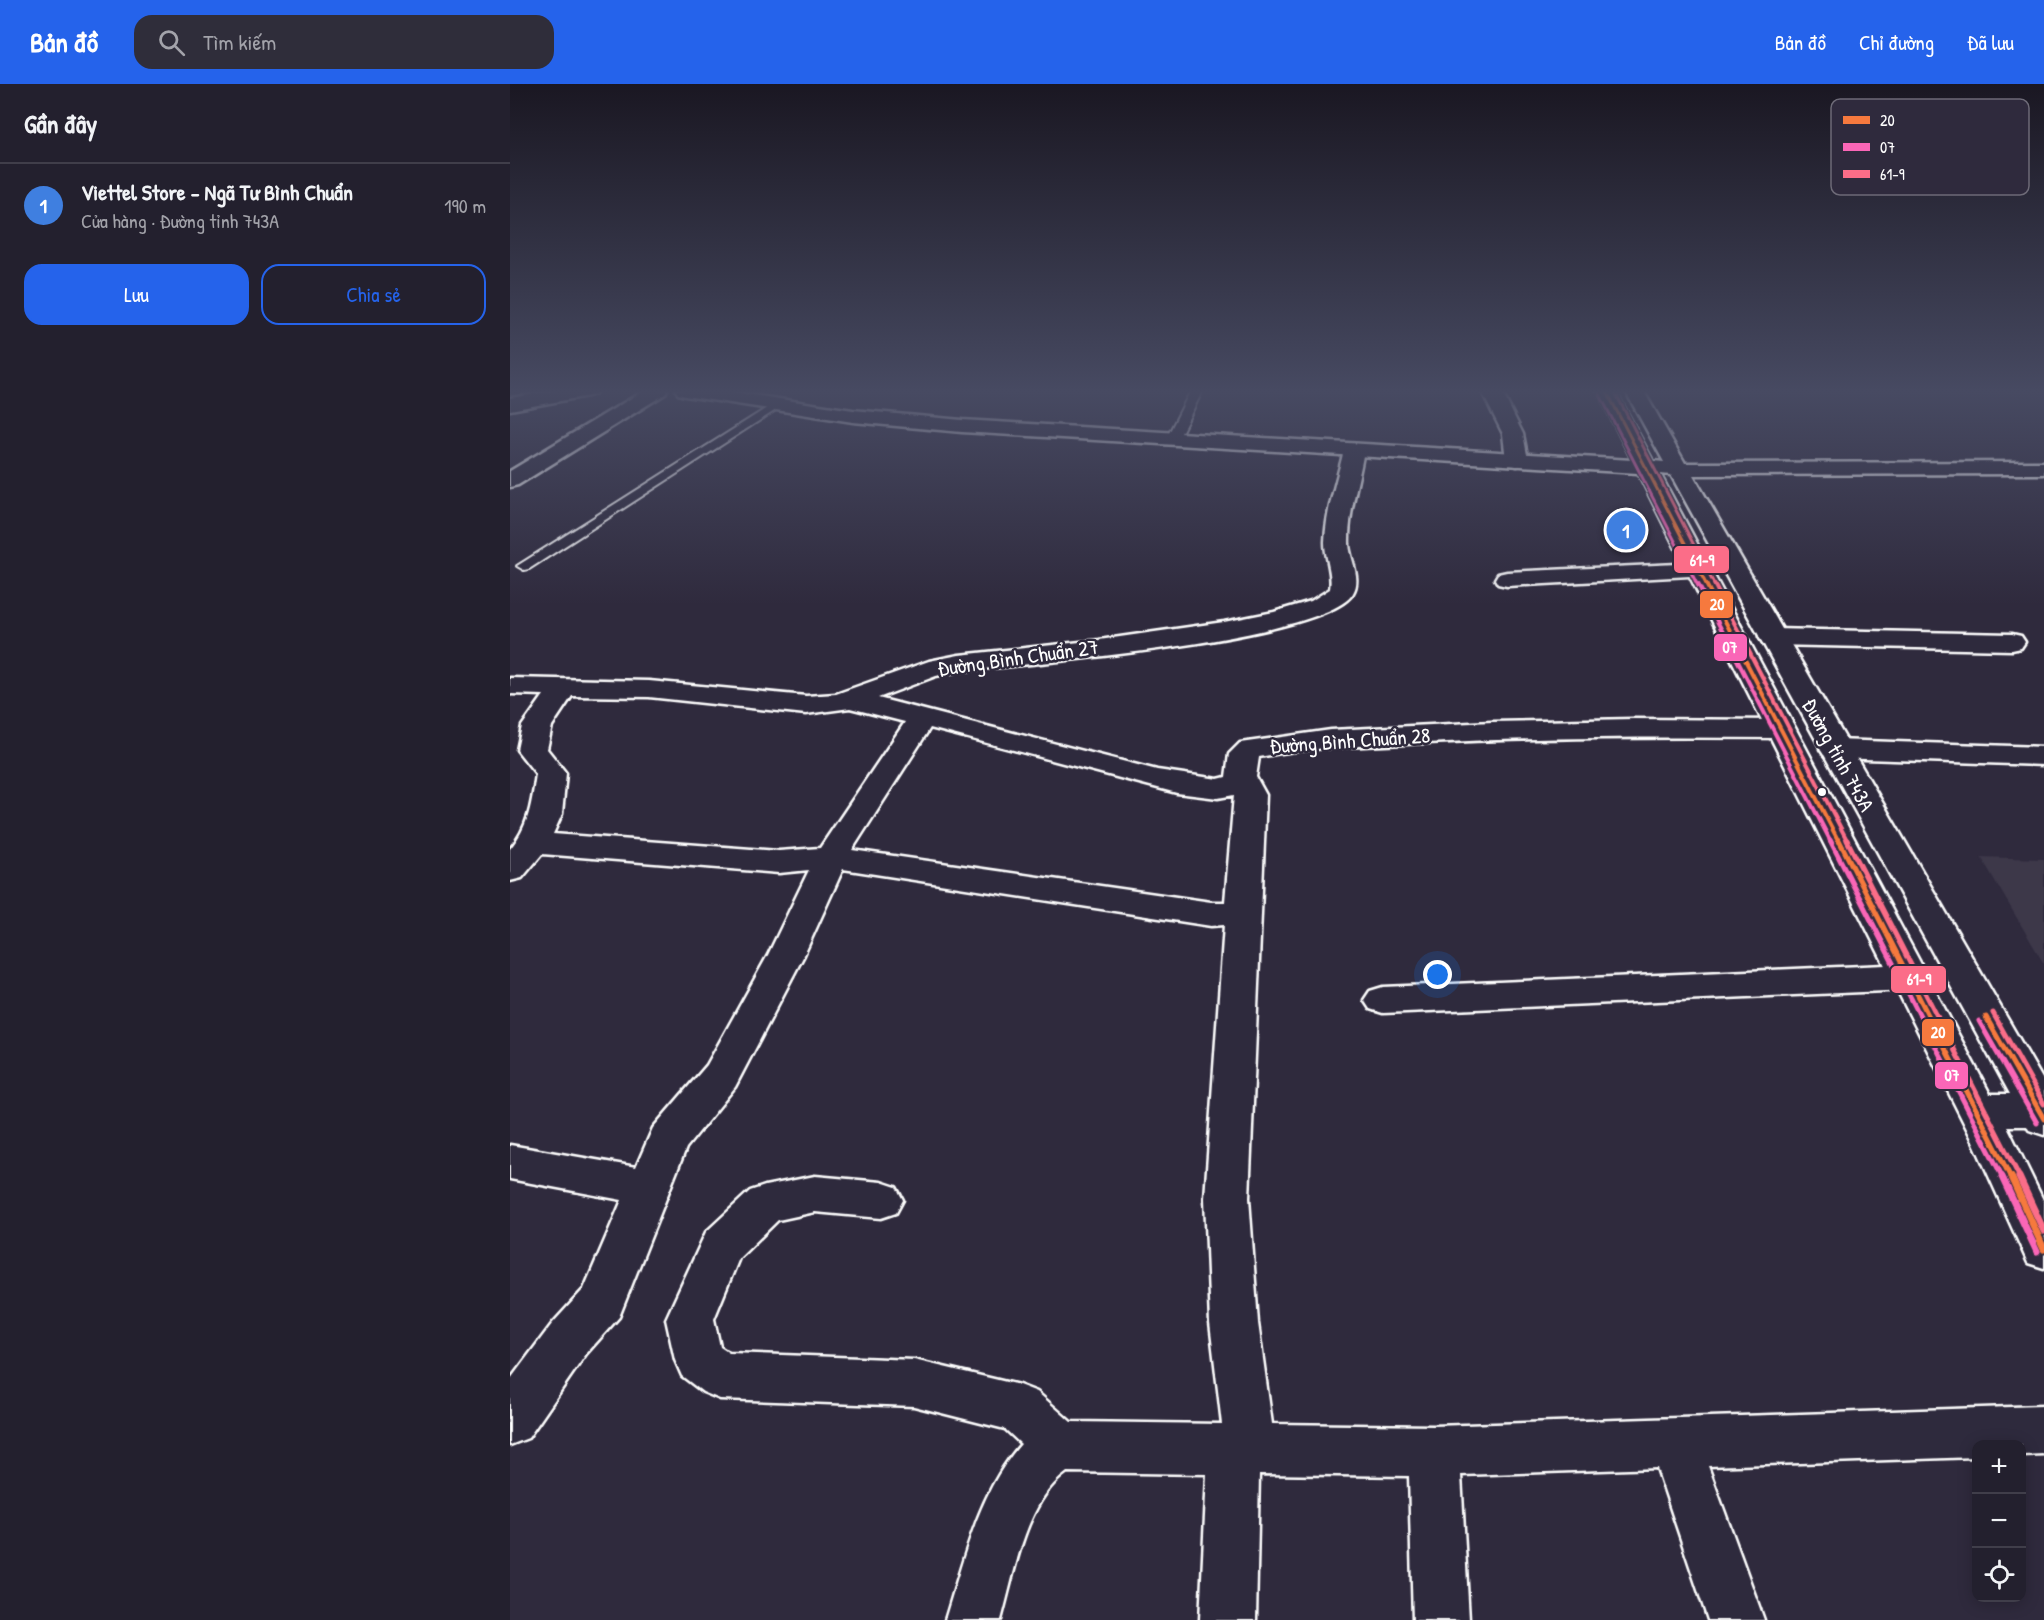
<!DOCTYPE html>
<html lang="vi">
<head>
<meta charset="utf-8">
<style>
	:root { --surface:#23202e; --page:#2f2d3a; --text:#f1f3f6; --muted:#a3a3aa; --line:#403e4a; --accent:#2563eb }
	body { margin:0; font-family:"Patrick Hand",sans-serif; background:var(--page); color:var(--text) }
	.controls { position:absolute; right:18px; bottom:18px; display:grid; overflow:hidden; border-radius:12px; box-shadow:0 3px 15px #0003 }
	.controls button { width:54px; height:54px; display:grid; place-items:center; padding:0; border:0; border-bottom:2px solid var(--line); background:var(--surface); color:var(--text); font:30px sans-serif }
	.you { position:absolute; left:928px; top:891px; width:21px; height:21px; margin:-15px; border:4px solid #fff; border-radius:50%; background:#1a73e8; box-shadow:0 0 0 9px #1a73e833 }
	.badge { display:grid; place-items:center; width:39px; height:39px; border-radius:50%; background:var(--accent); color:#fff; font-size:20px; font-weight:700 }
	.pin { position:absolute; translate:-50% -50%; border:3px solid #fff; box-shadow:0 2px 6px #0006 }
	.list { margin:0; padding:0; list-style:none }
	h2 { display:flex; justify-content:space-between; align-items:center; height:78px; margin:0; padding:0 24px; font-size:26px }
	h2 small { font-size:20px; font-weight:400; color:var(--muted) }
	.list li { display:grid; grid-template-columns:39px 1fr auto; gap:18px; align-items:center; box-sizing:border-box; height:84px; padding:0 24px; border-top:2px solid var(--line) }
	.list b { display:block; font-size:22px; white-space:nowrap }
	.list p { margin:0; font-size:20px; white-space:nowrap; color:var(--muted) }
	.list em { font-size:20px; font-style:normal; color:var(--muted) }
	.actions { display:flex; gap:12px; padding:18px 24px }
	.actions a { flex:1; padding:14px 0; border:2px solid var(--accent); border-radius:18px; text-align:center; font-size:21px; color:var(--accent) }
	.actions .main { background:var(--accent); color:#fff }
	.icon { flex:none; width:33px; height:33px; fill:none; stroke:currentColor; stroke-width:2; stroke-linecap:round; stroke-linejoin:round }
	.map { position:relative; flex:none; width:1534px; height:1536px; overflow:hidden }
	header { display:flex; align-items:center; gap:36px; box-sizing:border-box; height:84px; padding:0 30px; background:var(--accent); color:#fff }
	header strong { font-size:28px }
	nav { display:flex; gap:33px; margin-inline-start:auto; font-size:21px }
	.search { width:420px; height:54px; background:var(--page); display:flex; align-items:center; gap:15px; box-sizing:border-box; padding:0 21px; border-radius:18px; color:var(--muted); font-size:22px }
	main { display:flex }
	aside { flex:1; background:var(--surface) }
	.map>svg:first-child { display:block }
</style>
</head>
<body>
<header>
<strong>Bản đồ</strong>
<div class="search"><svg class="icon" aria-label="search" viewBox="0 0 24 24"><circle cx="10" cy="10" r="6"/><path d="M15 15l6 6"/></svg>Tìm kiếm</div>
<nav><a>Bản đồ</a><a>Chỉ đường</a><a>Đã lưu</a></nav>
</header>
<main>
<aside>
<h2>Gần đây<small></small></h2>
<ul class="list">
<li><span class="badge" style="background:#3f7fe0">1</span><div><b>Viettel Store - Ngã Tư Bình Chuẩn</b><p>Cửa hàng · Đường tỉnh 743A</p></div><em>190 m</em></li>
</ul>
<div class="actions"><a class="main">Lưu</a><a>Chia sẻ</a></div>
</aside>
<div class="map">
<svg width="1534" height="1536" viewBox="0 0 1534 1536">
	<rect width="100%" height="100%" fill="#2f2a3d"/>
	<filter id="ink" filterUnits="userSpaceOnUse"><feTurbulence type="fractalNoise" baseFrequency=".0167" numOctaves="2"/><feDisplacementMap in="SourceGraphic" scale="12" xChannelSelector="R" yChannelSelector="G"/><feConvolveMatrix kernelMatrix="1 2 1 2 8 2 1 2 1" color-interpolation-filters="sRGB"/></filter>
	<g filter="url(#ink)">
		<path fill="#3c3749" d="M1471 773 1534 775V880Z"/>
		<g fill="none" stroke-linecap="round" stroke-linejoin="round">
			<defs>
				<g id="lane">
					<path d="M681 306H693L668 355 666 358H658L656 355Z"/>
					<path d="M268 317 274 320 272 322 19 485 14 486 7 482Z"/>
				</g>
				<g id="street">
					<path d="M135 306H157L155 310 8 401 0 403V387Z"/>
					<path d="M974 306H990L992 308 1013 350 1018 376 1014 380 1007 382 1000 380 996 376 993 350 972 308Z"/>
					<path d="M844 360 851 362 854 366C849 397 838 429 839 460 840 476 852 494 843 509 817 556 511 581 449 587L426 592 368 614 647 686 708 695 716 693 719 670 730 659 821 646 982 638 1123 635 1270 636 1280 639 1285 645 1280 651 1270 654C1152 653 1034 653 916 659 861 662 803 662 749 673L746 693 756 711 739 1114 748 1239 762 1340 924 1342 1534 1322V1370L1512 1371V1360H1466V1373L1198 1382 1254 1536H1198L1147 1384 951 1391 959 1536H903L899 1392 749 1390 746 1536H690L697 1390 557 1388C515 1417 504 1490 491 1536H435C454 1476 468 1409 511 1360L495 1345 404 1322 210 1315 193 1308 172 1292 165 1276 156 1235 196 1148 240 1107 255 1102 305 1092 371 1098 386 1103 393 1116 386 1129 371 1134 305 1128 268 1136 229 1174 204 1235 210 1263 219 1269 404 1276 509 1301 527 1308 561 1338 712 1340 700 1239 695 1114 714 841 701 842 333 785 294 871 225 1003 176 1064 109 1233 76 1270 18 1354 0 1361V1296L42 1240 74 1205 112 1116 0 1095V1061L126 1083 143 1044 197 981 258 871 299 786 269 789 32 770 12 794 0 797V765C19 743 22 718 26 690L7 666 12 642 34 611 0 610V594L139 597 296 612 326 610 419 577 449 571 589 556 714 538 764 528 801 517 820 505C823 489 815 474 815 458 816 427 827 396 834 366L837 362ZM62 612 139 613 296 630 340 624 395 638 310 764 269 767 43 750 52 730 56 689 37 665 42 642ZM420 644 667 709 708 714 724 711 715 818H701L342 766Z"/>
					<path d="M1189 479 1198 481 1201 486 1198 491 997 502 988 500 985 495 988 490 997 488Z"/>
					<path d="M1262 545 1502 550 1511 552 1515 558 1511 564 1502 566 1262 561 1253 559 1249 553 1253 547Z"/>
					<path d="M1325 656 1534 663V681L1325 674 1314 671 1310 665 1314 659Z"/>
					<path d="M1399 880 1412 884 1417 893 1412 902 1399 906 873 929 860 925 854 916 860 907 873 903Z"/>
				</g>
				<g id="secondary">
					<path d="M48 306H87L85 310 78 312 0 326V314Z"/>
					<path d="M166 306H210L343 326 452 336 1122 376 1087 306H1105L1143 377 1154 378 1115 306H1133L1175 379 1534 378V390L1183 391 1534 998V1051L1519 1046 1517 1042H1497L1534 1118V1184L1518 1179 1464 1059 1128 389 452 348 343 338 175 312 168 310ZM1150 390 1161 391 1500 1010H1480Z"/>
				</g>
			</defs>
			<use href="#lane" stroke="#fff" stroke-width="4"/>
			<use href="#street" stroke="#fff" stroke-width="5"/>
			<use href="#secondary" stroke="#fff" stroke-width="5"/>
			<use href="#lane" fill="#2f2a3d" fill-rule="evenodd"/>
			<use href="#street" fill="#2f2a3d" fill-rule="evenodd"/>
			<use href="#secondary" fill="#2f2a3d" fill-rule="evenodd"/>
			<defs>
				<path id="bus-1-far3" d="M1096 306 1197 502"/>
				<path id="bus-1-far2" d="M1196 500 1329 758"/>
				<g id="bus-1-far1">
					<path d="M1329 756 1501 1094"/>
					<path d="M1476 933 1534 1035"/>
				</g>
				<path id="bus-1" d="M1501 1093 1534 1165"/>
				<path id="bus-2-far3" d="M1089 309 1188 502"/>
				<path id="bus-2-far2" d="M1188 500 1321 758"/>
				<g id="bus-2-far1">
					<path d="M1320 756 1493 1094"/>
					<path d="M1469 937 1527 1039"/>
				</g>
				<path id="bus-2" d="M1492 1093 1527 1168"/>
				<path id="bus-3-far3" d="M1104 306 1205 502"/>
				<path id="bus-3-far2" d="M1204 500 1338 758"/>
				<g id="bus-3-far1">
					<path d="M1337 756 1510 1094"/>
					<path d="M1483 929 1534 1020"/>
				</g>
				<path id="bus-3" d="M1509 1093 1534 1147"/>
			</defs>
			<use href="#bus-1-far3" stroke="#2f2a3d" stroke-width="6"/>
			<use href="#bus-1-far2" stroke="#2f2a3d" stroke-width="8"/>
			<use href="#bus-1-far1" stroke="#2f2a3d" stroke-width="10"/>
			<use href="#bus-1" stroke="#2f2a3d" stroke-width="11"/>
			<use href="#bus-2-far3" stroke="#2f2a3d" stroke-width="6"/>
			<use href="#bus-2-far2" stroke="#2f2a3d" stroke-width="8"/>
			<use href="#bus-2-far1" stroke="#2f2a3d" stroke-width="10"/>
			<use href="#bus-2" stroke="#2f2a3d" stroke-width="11"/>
			<use href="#bus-3-far3" stroke="#2f2a3d" stroke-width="6"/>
			<use href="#bus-3-far2" stroke="#2f2a3d" stroke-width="8"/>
			<use href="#bus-3-far1" stroke="#2f2a3d" stroke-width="10"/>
			<use href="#bus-3" stroke="#2f2a3d" stroke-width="11"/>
			<use href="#bus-1-far3" stroke="#f6793e" stroke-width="3"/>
			<use href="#bus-1-far2" stroke="#f6793e" stroke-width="4"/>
			<use href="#bus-1-far1" stroke="#f6793e" stroke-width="5"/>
			<use href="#bus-1" stroke="#f6793e" stroke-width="7"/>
			<use href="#bus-2-far3" stroke="#fa66b7" stroke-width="3"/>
			<use href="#bus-2-far2" stroke="#fa66b7" stroke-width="4"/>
			<use href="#bus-2-far1" stroke="#fa66b7" stroke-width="5"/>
			<use href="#bus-2" stroke="#fa66b7" stroke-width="7"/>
			<use href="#bus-3-far3" stroke="#fb6d88" stroke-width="3"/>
			<use href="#bus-3-far2" stroke="#fb6d88" stroke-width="4"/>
			<use href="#bus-3-far1" stroke="#fb6d88" stroke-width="5"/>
			<use href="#bus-3" stroke="#fb6d88" stroke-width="7"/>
		</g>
	</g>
	<linearGradient id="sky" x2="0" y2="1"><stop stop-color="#1a1722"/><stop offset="0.59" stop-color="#474a62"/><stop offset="1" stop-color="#474a62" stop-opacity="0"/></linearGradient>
	<rect width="1534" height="521" fill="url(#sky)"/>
	<circle fill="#fff" stroke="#2f2a3d" stroke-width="2" cx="1312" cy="708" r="5"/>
	<g text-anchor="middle" stroke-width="5" stroke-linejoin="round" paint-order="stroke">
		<g font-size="21" fill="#fff" stroke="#2f2a3d">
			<text transform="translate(508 574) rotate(-8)" y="7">Đường Bình Chuẩn 27</text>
			<text transform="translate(840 657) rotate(-4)" y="7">Đường Bình Chuẩn 28</text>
			<text transform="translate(1328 671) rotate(61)" y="7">Đường tỉnh 743A</text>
		</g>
	</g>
	<rect x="1321" y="15" width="198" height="96" rx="9" fill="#2f2a3d" stroke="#6d6a77" stroke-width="1.5"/>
	<rect x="1333" y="32" width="27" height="8" fill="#f6793e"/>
	<rect x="1333" y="59" width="27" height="8" fill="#fa66b7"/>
	<rect x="1333" y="86" width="27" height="8" fill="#fb6d88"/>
	<g font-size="16" fill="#fff">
		<text x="1370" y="42">20</text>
		<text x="1370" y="69">07</text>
		<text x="1370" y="96">61-9</text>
	</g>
	<g stroke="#2f2a3d" stroke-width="2">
		<rect x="1163" y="461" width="57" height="29" rx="6" fill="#fb6d88"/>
		<rect x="1189" y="506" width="35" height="29" rx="6" fill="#f6793e"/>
		<rect x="1203" y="549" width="35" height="29" rx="6" fill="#fa66b7"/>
		<rect x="1380" y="881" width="57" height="29" rx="6" fill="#fb6d88"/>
		<rect x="1411" y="934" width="34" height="29" rx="6" fill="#f6793e"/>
		<rect x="1424" y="977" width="35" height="29" rx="6" fill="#fa66b7"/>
	</g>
	<g font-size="16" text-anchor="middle" font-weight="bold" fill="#fff">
		<text x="1192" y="482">61-9</text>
		<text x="1207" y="526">20</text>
		<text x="1220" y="569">07</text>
		<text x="1409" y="901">61-9</text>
		<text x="1428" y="954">20</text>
		<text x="1442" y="997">07</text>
	</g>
</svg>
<div class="controls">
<button>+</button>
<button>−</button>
<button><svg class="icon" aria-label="locate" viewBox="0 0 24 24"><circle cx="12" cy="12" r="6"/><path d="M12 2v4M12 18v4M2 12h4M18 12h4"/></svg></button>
</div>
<div class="you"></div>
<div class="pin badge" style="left:1116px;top:446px;background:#3f7fe0">1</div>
</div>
</main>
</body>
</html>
